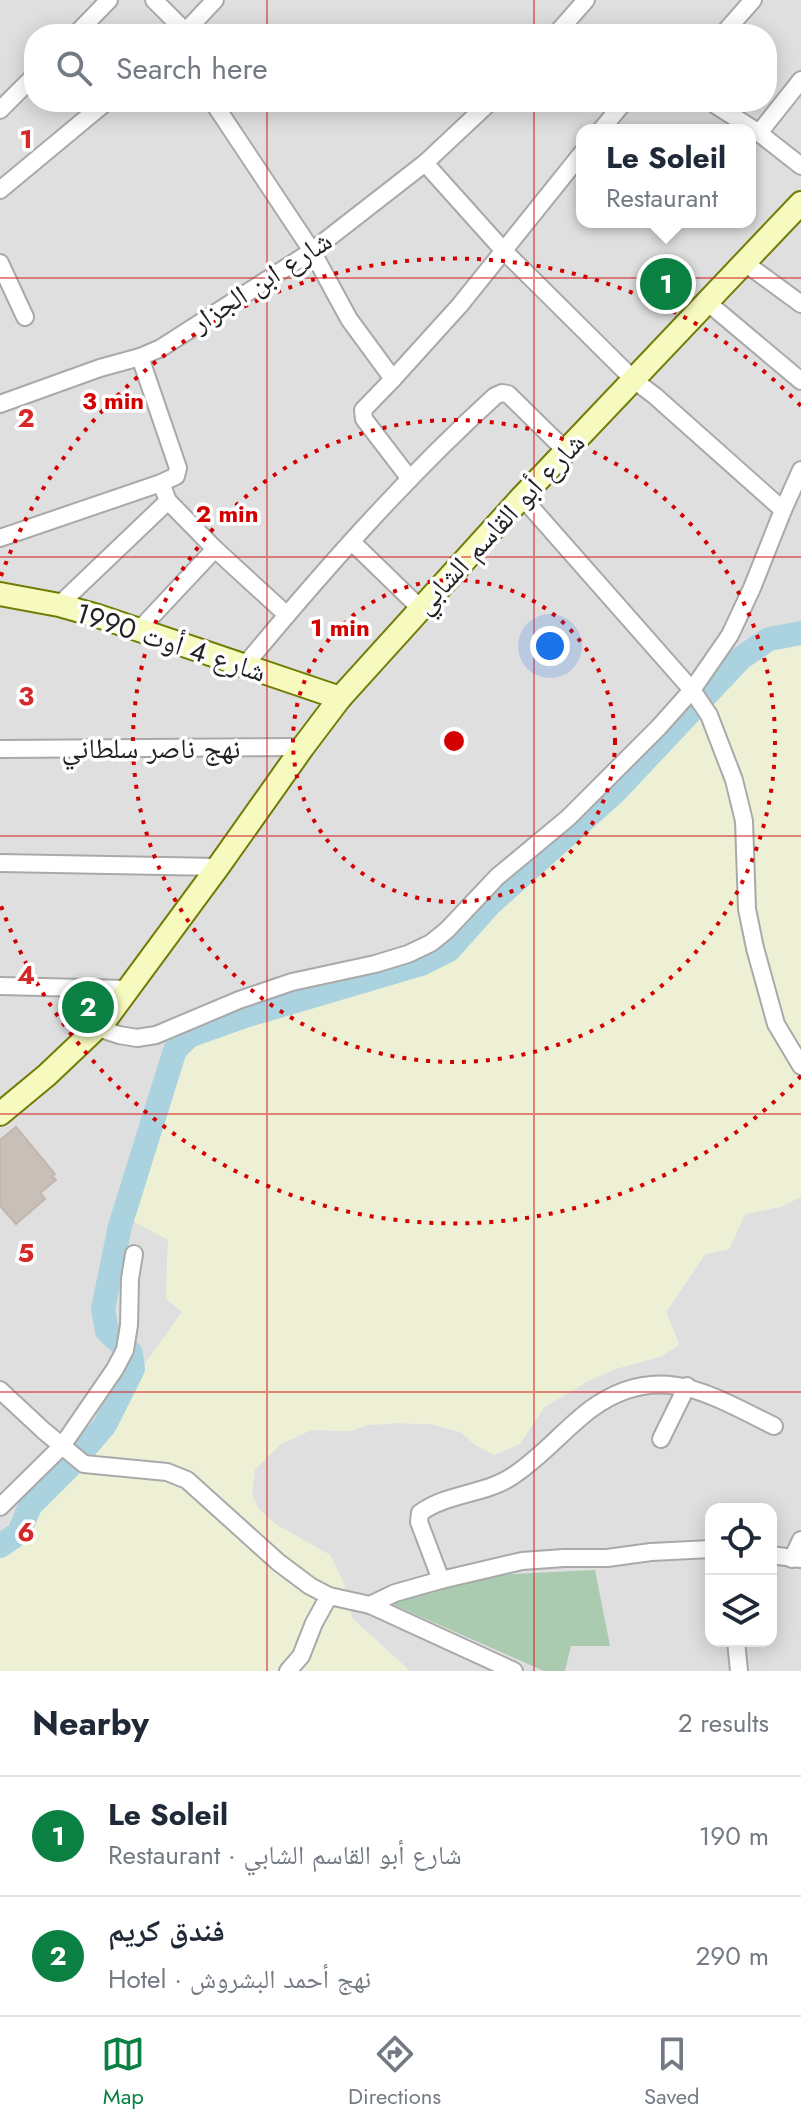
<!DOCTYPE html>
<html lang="en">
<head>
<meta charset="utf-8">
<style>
	:root { --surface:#fff; --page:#f2f2f3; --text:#1f2937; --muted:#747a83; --line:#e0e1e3; --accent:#0b8043 }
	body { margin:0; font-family:Jost,"Noto Naskh Arabic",sans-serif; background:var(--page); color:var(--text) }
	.controls { position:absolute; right:24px; bottom:24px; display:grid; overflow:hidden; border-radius:16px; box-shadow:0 4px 20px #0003 }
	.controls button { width:72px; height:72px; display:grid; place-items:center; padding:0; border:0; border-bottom:2px solid var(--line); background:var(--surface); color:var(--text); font:40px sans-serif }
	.you { position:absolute; left:550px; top:646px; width:28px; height:28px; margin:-20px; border:6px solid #fff; border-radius:50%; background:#1a73e8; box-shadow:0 0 0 12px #1a73e833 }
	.badge { display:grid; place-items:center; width:52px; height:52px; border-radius:50%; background:var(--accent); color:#fff; font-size:26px; font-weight:700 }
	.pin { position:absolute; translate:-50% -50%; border:4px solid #fff; box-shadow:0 2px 8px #0006 }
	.popup { position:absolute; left:576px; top:124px; width:180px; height:104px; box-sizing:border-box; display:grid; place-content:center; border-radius:16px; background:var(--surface); filter:drop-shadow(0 2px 6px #0005); font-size:26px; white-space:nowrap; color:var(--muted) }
	.popup b { font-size:30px; color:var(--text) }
	.popup::after { content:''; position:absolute; left:50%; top:100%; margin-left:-16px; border:16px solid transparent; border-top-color:var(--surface) }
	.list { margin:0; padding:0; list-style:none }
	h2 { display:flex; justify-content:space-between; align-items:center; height:104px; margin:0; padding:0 32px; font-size:34px }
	h2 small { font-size:26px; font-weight:400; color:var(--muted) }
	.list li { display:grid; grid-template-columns:52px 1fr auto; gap:24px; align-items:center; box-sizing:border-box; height:120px; padding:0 32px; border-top:2px solid var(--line) }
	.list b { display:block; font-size:30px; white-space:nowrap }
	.list p { margin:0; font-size:26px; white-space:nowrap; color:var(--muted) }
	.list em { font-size:26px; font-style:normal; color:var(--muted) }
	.icon { flex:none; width:44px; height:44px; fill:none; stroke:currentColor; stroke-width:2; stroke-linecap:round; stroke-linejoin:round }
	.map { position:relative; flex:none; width:801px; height:1671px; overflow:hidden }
	.search { position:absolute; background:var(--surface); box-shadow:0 4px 20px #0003; left:24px; right:24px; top:24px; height:88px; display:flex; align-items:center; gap:20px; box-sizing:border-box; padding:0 28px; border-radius:32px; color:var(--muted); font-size:30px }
	.sheet { height:344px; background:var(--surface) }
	nav { display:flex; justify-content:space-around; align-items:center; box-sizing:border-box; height:112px; border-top:2px solid var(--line); background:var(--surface); font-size:22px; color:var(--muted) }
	nav a { display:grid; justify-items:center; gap:4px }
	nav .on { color:var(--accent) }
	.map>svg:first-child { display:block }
</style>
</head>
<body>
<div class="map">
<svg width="801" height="1671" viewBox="0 0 801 1671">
	<rect width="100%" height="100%" fill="#f2efe9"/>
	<g fill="#e0dfdf" fill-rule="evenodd">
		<path d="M0 0H801V643L771 649 636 759 603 802 527 873 486 903 462 928 434 951 402 964 332 980 237 1017 181 1042 168 1240 166 1298 183 1312 141 1369 98 1448 31 1510 23 1534 0 1550ZM34 34H767V102H34ZM582 130H750V222H582Z"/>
		<path d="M801 1197V1671H410L352 1618 344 1584 330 1555 275 1524 259 1509 252 1495 255 1469 281 1444 311 1430 350 1431 368 1425 398 1423 430 1424 460 1432 477 1446 520 1444 544 1407 588 1381 615 1369 662 1356 679 1345 666 1312 705 1254 729 1249 745 1214 780 1207ZM711 1509H771V1641H711Z"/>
	</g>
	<path fill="#eef0d5" d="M801 643V1197L780 1207 745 1214 729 1249 705 1254 666 1312 679 1344 662 1356 615 1369 588 1381 544 1407 520 1444 494 1455 477 1446 460 1432 430 1424 398 1423 368 1425 350 1431 311 1430 281 1444 255 1469 252 1495 259 1509 275 1524 330 1555 344 1584 352 1619 410 1671H308L305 1666 288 1663 274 1671H0V1550L23 1534 31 1510 98 1448 141 1369 182 1312 166 1298 168 1240 131 1220 181 1042 237 1017 332 980 402 964 434 951 462 928 486 903 527 873 603 802 636 759 685 708 771 649Z"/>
	<path fill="#aacbaf" d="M595 1570 610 1646H571L565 1671H544L394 1605 401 1597 494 1575Z"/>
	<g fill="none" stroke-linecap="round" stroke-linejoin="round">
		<path stroke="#aad3df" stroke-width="24" d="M0 1546 19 1533 30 1506 69 1467 105 1425 133 1369 131 1353 107 1331 103 1309 120 1226 175 1050 189 1036 245 1016 421 964 449 950 490 904 615 792 741 658 769 639 801 633"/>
	</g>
	<path fill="#c7bfb8" stroke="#c4b6ab" stroke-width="2" d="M16 1127 55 1174 52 1176 56 1180 40 1193 45 1199 16 1224 0 1206V1140Z"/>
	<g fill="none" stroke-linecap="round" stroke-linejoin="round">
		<defs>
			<g id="street">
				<path d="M154 0 186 32"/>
				<path d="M76 34 109 0"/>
				<path d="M183 34 215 0"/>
				<path d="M556 34 586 0"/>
				<path d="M723 34 753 0"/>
				<path d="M213 102 312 251 349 319 393 379"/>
				<path d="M711 102 759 133 801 166"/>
				<path d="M0 110 34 76"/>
				<path d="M601 130 624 102"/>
				<path d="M759 133 801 80"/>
				<path d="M425 163 503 250 634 380 655 396 783 510"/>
				<path d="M0 190 106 102"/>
				<path d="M0 263 25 317"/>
				<path d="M745 263 801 304"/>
				<path d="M707 302 801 381"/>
				<path d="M0 404 100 368 140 357 161 348 312 251 425 163 490 102"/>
				<path d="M410 479 364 419 363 410 393 379 460 305 582 153"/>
				<path d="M161 483 168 501 215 549 287 615"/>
				<path d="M522 497 692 690 709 715 734 780 744 821 747 909 755 948 776 1024 801 1066"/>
				<path d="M0 538 161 483 176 476 178 468 140 357"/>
				<path d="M352 542 420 608"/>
				<path d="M59 605 168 501"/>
				<path d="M139 630 215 549"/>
				<path d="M245 665C323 571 404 479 495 396L502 393 508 394 566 451"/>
				<path d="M0 749 303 747"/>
				<path d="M0 863 218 867"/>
				<path d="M0 986 127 989"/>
				<path d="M98 1028 119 1035 137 1038 156 1035 239 1000 292 982 375 964 408 954 431 943 447 930 497 877 568 818 659 727 692 690 730 635 752 588 783 510 801 470"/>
				<path d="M0 1390 44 1431 84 1464 167 1472 187 1480 278 1562 310 1586 329 1596 370 1605 514 1671"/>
				<path d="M661 1439 687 1386"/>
				<path d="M0 1507 62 1446 115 1369 125 1350 129 1325 130 1279 134 1254"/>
				<path d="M771 1555 801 1559"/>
				<path d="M792 1559 801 1540"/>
				<path d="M441 1580 419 1522 420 1513C447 1493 483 1495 511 1477 541 1458 563 1430 591 1409 658 1360 709 1394 774 1426"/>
				<path d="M370 1605 395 1593 441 1580 522 1561 564 1558H607L651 1552 711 1549"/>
				<path d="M736 1641 739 1671"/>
				<path d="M288 1671 301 1656 314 1623 329 1596"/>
			</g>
			<g id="secondary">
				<path d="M0 594 59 605 98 616 340 698"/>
				<path d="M0 1114 47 1075 106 1019 218 867 303 747 340 698 522 497 801 203"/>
			</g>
		</defs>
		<use href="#street" stroke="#a9a9a9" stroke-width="20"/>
		<use href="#secondary" stroke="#707d05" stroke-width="26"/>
		<use href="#street" stroke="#fff" stroke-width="16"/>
		<use href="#secondary" stroke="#f7fabf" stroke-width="22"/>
	</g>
	<path fill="none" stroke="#d62828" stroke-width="2" stroke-opacity="0.55" d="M267 0V34M534 0V34M267 102V1671M534 102V1671M0 278H801M0 557H801M0 836H801M0 1114H801M0 1392H801"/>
	<g fill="none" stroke="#d40000" stroke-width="4" stroke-dasharray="4 8">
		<circle cx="454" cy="741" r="161"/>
		<circle cx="454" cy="741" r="321"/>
		<path d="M801 1076A482 482 0 0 1 1 906M1 576A482 482 0 0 1 801 406"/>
	</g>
	<g text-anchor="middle" stroke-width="7" stroke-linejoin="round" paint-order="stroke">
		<g font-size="28" fill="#222" stroke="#fff">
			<text transform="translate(261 281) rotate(-33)" y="10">شارع ابن الجزار</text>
			<text transform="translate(499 523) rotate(-47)" y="10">شارع أبو القاسم الشابي</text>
			<text transform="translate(171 642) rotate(18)" y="10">شارع 4 أوت 1990</text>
			<text x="151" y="758">نهج ناصر سلطاني</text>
		</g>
	</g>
	<g font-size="26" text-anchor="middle" font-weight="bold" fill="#d62828" stroke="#fff" stroke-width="7" stroke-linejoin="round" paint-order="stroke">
		<text x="26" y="148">1</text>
		<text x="26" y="427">2</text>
		<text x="26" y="705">3</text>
		<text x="26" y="984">4</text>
		<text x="26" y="1262">5</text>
		<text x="26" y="1541">6</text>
	</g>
	<circle cx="454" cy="741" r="12" fill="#d40000" stroke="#fff" stroke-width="4"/>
	<g font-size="24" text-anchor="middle" font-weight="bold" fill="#d40000" stroke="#fff" stroke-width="7" stroke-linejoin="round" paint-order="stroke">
		<text x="113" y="409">3 min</text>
		<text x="227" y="522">2 min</text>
		<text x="340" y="636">1 min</text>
	</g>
</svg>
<div class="controls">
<button><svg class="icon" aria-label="locate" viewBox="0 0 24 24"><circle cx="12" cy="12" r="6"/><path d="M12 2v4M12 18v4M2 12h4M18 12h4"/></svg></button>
<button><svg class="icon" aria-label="layers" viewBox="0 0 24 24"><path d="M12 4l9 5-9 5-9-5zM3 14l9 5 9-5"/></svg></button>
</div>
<div class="you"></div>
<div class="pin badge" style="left:666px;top:284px">1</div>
<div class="popup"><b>Le Soleil</b>Restaurant</div>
<div class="pin badge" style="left:88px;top:1007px">2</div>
<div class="search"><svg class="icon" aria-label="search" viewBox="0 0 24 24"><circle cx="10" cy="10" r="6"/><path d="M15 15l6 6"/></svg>Search here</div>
</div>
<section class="sheet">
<h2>Nearby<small>2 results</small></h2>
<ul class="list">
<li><span class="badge">1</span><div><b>Le Soleil</b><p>Restaurant · شارع أبو القاسم الشابي</p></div><em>190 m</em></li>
<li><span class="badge">2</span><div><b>فندق كريم</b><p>Hotel · نهج أحمد البشروش</p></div><em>290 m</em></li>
</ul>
</section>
<nav>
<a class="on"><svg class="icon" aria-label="map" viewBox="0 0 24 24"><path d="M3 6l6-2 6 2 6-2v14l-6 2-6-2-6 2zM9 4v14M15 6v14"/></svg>Map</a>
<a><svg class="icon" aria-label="directions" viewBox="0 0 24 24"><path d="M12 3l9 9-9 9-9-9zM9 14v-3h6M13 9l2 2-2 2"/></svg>Directions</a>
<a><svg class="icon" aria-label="saved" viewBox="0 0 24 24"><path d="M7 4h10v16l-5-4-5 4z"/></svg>Saved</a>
</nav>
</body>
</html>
